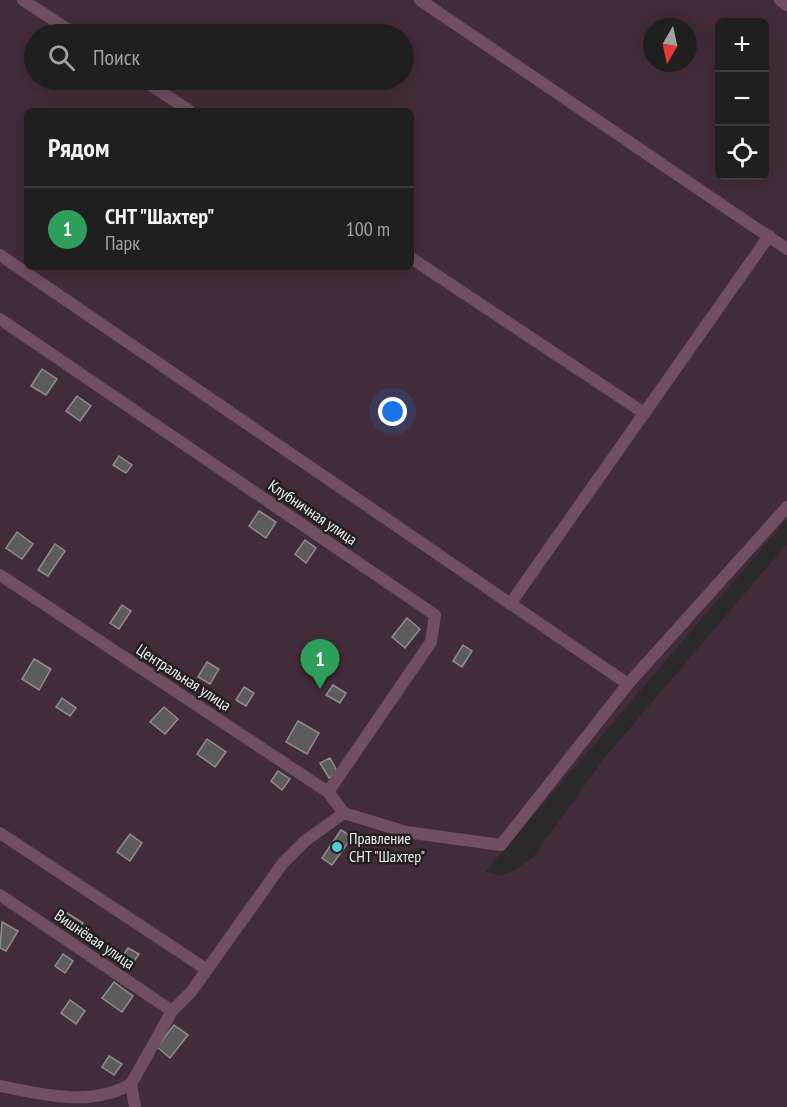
<!DOCTYPE html>
<html lang="ru">
<head>
<meta charset="utf-8">
<style>
	:root { --surface:#201f20; --page:#282729; --text:#f1f3f6; --muted:#a2a2a5; --line:#3d3d3e; --accent:#8c9099 }
	body { margin:0; font-family:"PT Sans Narrow",sans-serif; background:var(--page); color:var(--text) }
	.controls { position:absolute; right:18px; top:18px; display:grid; overflow:hidden; border-radius:9px; box-shadow:0 3px 15px #0003 }
	.controls button { width:54px; height:54px; display:grid; place-items:center; padding:0; border:0; border-bottom:2px solid var(--line); background:var(--surface); color:var(--text); font:30px sans-serif }
	.compass { position:absolute; left:643px; top:18px; width:54px; height:54px; border-radius:50%; background:var(--surface); box-shadow:0 3px 15px #0003; rotate:189deg }
	.you { position:absolute; left:393px; top:412px; width:21px; height:21px; margin:-15px; border:4px solid #fff; border-radius:50%; background:#1a73e8; box-shadow:0 0 0 9px #1a73e833 }
	.badge { display:grid; place-items:center; width:39px; height:39px; border-radius:50%; background:var(--accent); color:#fff; font-size:20px; font-weight:700 }
	.pin { position:absolute; translate:-50% -50px; filter:drop-shadow(0 2px 3px #0008) }
	.pin::after { content:''; position:absolute; top:32px; width:21px; height:18px; background:inherit; clip-path:polygon(0 0,100% 0,50% 100%) }
	.list { margin:0; padding:0; list-style:none }
	h2 { display:flex; justify-content:space-between; align-items:center; height:78px; margin:0; padding:0 24px; font-size:26px }
	h2 small { font-size:20px; font-weight:400; color:var(--muted) }
	.list li { display:grid; grid-template-columns:39px 1fr auto; gap:18px; align-items:center; box-sizing:border-box; height:84px; padding:0 24px; border-top:2px solid var(--line) }
	.list b { display:block; font-size:22px; white-space:nowrap }
	.list p { margin:0; font-size:20px; white-space:nowrap; color:var(--muted) }
	.list em { font-size:20px; font-style:normal; color:var(--muted) }
	.icon { flex:none; width:33px; height:33px; fill:none; stroke:currentColor; stroke-width:2; stroke-linecap:round; stroke-linejoin:round }
	.map { position:relative; flex:none; width:787px; height:1107px; overflow:hidden }
	.search { position:absolute; background:var(--surface); box-shadow:0 3px 15px #0003; left:24px; top:24px; width:390px; height:66px; display:flex; align-items:center; gap:15px; box-sizing:border-box; padding:0 21px; border-radius:33px; color:var(--muted); font-size:22px }
	.panel { position:absolute; background:var(--surface); box-shadow:0 3px 15px #0003; left:24px; top:108px; width:390px; height:162px; border-radius:9px }
	.map>svg:first-child { display:block }
</style>
</head>
<body>
<div class="map">
<svg width="787" height="1107" viewBox="0 0 787 1107">
	<rect width="100%" height="100%" fill="#2b292a"/>
	<path fill="#432c39" fill-rule="evenodd" d="M0 0H787V519L485 872 500 876 515 870 534 856 606 756 787 544V1107H0ZM720 22H764V176H720ZM652 27H688V63H652ZM34 34H404V80H34ZM27 111H411V267H27Z"/>
	<g fill="#5e5b5c" stroke="#908d8e" stroke-width="1.5">
		<path d="M42 369 57 379 46 395 31 386Z"/>
		<path d="M77 396 91 406 80 421 66 411Z"/>
		<path d="M119 456 132 465 126 473 113 465Z"/>
		<path d="M259 511 276 522 266 538 249 526Z"/>
		<path d="M17 532 33 544 22 559 6 548Z"/>
		<path d="M305 540 316 548 306 563 295 554Z"/>
		<path d="M55 544 65 551 48 576 38 570Z"/>
		<path d="M122 605 131 611 119 629 110 623Z"/>
		<path d="M407 618 420 629 405 648 392 637Z"/>
		<path d="M463 645 472 651 462 667 453 661Z"/>
		<path d="M34 659 51 669 39 690 22 679Z"/>
		<path d="M207 662 219 669 210 684 198 677Z"/>
		<path d="M333 685 346 693 340 703 326 695Z"/>
		<path d="M244 687 254 693 246 706 236 700Z"/>
		<path d="M62 698 76 708 70 716 56 707Z"/>
		<path d="M164 707 178 719 165 734 150 722Z"/>
		<path d="M298 721 319 733 307 754 286 742Z"/>
		<path d="M207 739 226 752 215 767 197 754Z"/>
		<path d="M330 758 338 773 329 778 320 763Z"/>
		<path d="M278 771 290 779 282 790 271 781Z"/>
		<path d="M341 830 352 837 332 865 322 858Z"/>
		<path d="M130 834 142 843 130 861 117 852Z"/>
		<path d="M67 913 83 923 76 933 61 922Z"/>
		<path d="M2 922 18 931 6 951 0 948Z"/>
		<path d="M128 948 139 954 131 966 120 959Z"/>
		<path d="M63 954 73 961 65 973 55 966Z"/>
		<path d="M114 982 133 996 122 1012 102 998Z"/>
		<path d="M70 1000 85 1011 76 1024 61 1013Z"/>
		<path d="M174 1025 188 1035 170 1058 157 1047Z"/>
		<path d="M109 1056 122 1064 114 1075 102 1067Z"/>
	</g>
	<g fill="none" stroke-linecap="round" stroke-linejoin="round">
		<g stroke="#6f4f60" stroke-width="12">
			<path d="M23 0 75 34"/>
			<path d="M420 0 787 249"/>
			<path d="M780 0 787 5"/>
			<path d="M143 80 190 111"/>
			<path d="M0 255 628 684"/>
			<path d="M411 258 644 413"/>
			<path d="M0 319 435 615 431 642 328 792"/>
			<path d="M0 575 328 792 344 813"/>
			<path d="M510 604 769 236"/>
			<path d="M344 813 406 832 501 845 628 684 787 507"/>
			<path d="M0 833 206 969"/>
			<path d="M0 895 172 1011"/>
			<path d="M0 1086C44 1095 92 1107 131 1084"/>
			<path d="M135 1107 131 1084 172 1011 191 992 283 863 305 841 344 813"/>
		</g>
	</g>
	<circle fill="#52cdcd" stroke="#221f20" stroke-width="2" cx="337" cy="847" r="6"/>
	<g text-anchor="middle" stroke-width="5" stroke-linejoin="round" paint-order="stroke">
		<g font-size="16" fill="#eeeded" stroke="#221f20">
			<text transform="translate(313 512) rotate(34)" y="6">Клубничная улица</text>
			<text transform="translate(184 677) rotate(33)" y="6">Центральная улица</text>
			<text transform="translate(95 939) rotate(34)" y="6">Вишнёвая улица</text>
		</g>
		<g font-size="16" fill="#eeeded" stroke="#221f20" text-anchor="start">
			<text x="349" y="844">Правление<tspan x="349" dy="18">СНТ "Шахтер"</tspan></text>
		</g>
	</g>
</svg>
<div class="controls">
<button>+</button>
<button>−</button>
<button><svg class="icon" aria-label="locate" viewBox="0 0 24 24"><circle cx="12" cy="12" r="6"/><path d="M12 2v4M12 18v4M2 12h4M18 12h4"/></svg></button>
</div>
<svg class="compass" viewBox="-18 -18 36 36"><path d="M0-13l5 13h-10z" fill="#e53935"/><path d="M0 13l5-13h-10z" fill="#a2a2a5"/></svg>
<div class="you"></div>
<div class="pin badge" style="left:320px;top:689px;background:#2e9e5b">1</div>
<div class="search"><svg class="icon" aria-label="search" viewBox="0 0 24 24"><circle cx="10" cy="10" r="6"/><path d="M15 15l6 6"/></svg>Поиск</div>
<section class="panel">
<h2>Рядом<small></small></h2>
<ul class="list">
<li><span class="badge" style="background:#2e9e5b">1</span><div><b>СНТ &quot;Шахтер&quot;</b><p>Парк</p></div><em>100 m</em></li>
</ul>
</section>
</div>
</body>
</html>
